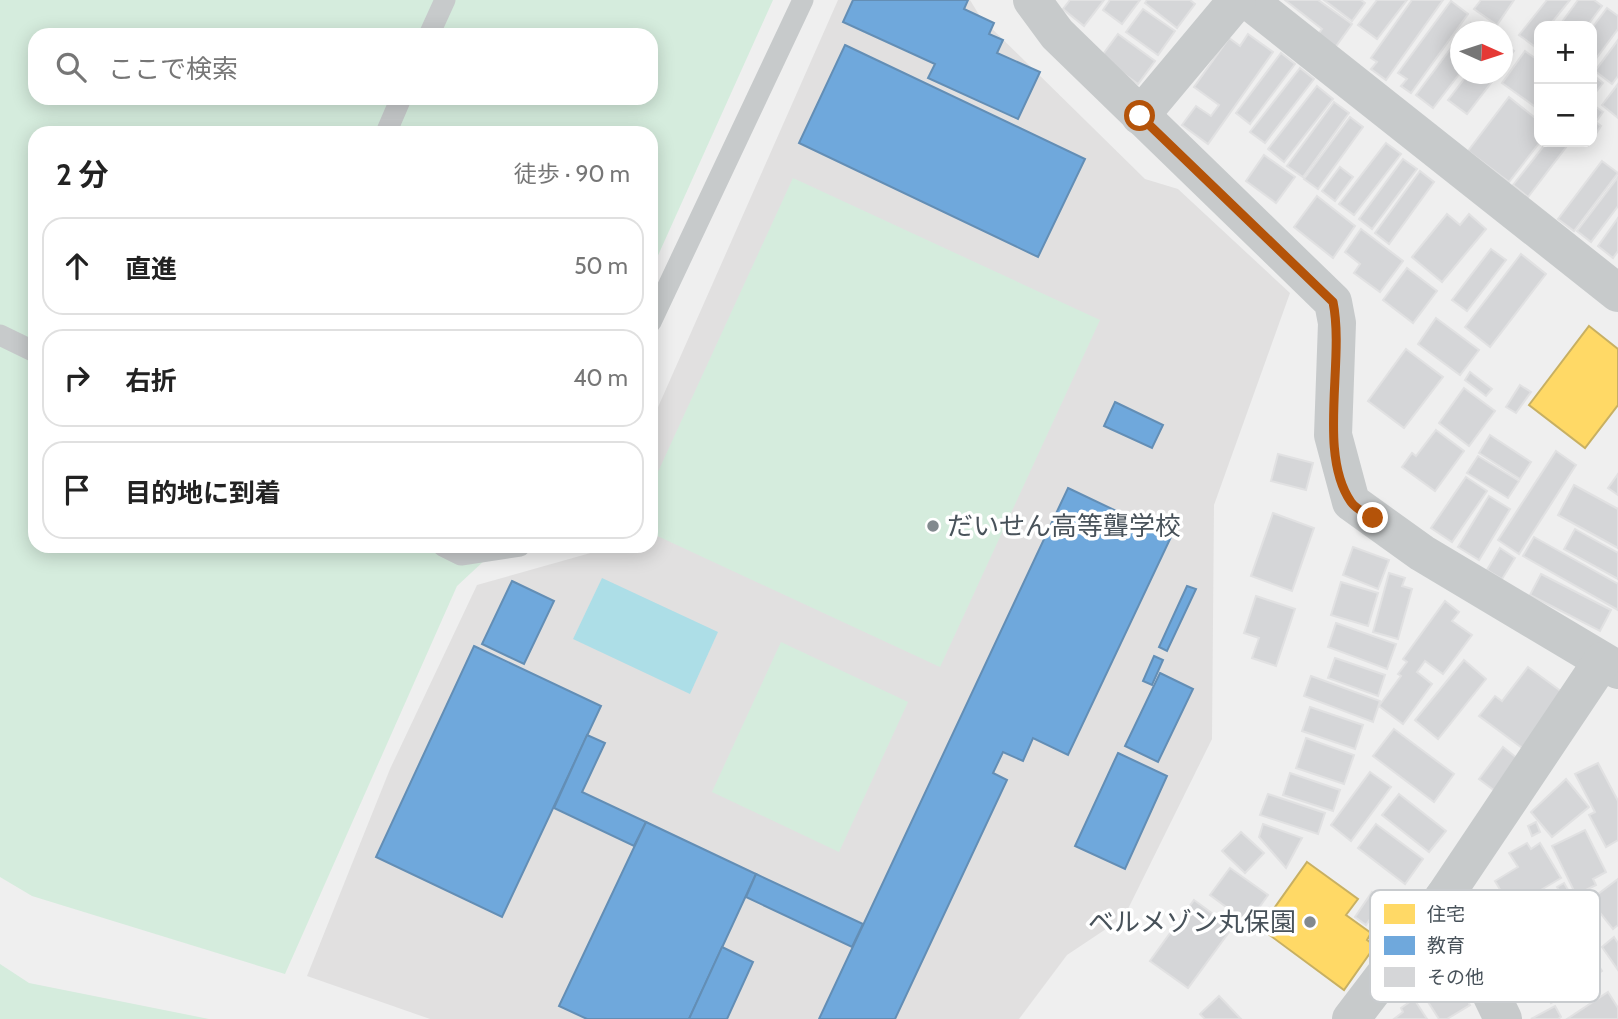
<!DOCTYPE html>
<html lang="ja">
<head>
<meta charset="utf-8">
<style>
	:root { --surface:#fff; --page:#f2f2f2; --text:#222; --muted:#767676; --line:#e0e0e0 }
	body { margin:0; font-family:Cabin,"Noto Sans JP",sans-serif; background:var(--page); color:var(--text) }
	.controls { position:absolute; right:21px; top:21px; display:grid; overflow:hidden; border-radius:14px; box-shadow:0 4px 18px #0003 }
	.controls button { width:63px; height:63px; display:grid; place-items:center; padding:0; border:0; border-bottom:2px solid var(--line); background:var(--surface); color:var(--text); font:35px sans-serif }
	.compass { position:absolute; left:1450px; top:21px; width:63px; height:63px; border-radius:50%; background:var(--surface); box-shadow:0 4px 18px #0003; rotate:93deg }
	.stop { position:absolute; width:21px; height:21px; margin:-16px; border:5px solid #b45309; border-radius:50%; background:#fff }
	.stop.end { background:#b45309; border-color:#fff; box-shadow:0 2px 7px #0008 }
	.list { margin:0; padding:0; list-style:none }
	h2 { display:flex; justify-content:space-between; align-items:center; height:91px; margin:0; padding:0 28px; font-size:30px }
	h2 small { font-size:23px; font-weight:400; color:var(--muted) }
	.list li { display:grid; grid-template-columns:46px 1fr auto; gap:21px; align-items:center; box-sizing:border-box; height:98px; margin:0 14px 14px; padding:0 14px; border:2px solid var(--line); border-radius:21px }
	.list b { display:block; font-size:26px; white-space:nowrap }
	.list em { font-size:23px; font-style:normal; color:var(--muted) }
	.icon { flex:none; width:38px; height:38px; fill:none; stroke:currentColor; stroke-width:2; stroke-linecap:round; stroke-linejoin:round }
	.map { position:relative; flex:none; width:1618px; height:1019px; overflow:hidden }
	.search { position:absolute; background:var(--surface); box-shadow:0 4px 18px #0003; left:28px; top:28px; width:630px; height:77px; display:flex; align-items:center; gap:18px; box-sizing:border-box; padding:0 24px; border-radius:21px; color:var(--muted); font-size:26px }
	.panel { position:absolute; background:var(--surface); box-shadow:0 4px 18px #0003; left:28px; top:126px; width:630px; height:427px; border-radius:21px }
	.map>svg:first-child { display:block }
</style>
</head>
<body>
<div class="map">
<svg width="1618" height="1019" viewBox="0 0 1618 1019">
	<rect width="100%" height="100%" fill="#efefef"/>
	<path fill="#e1e0e0" d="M838 0H970L981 18 1145 179 1178 189 1290 293 1214 505 1212 739 1124 917 1067 955 1019 1019H430L307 976 390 769 477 585 594 552 597 546H651V423Z"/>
	<g fill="#d5ecdd" fill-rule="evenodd">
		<path d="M0 0H773L651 271V133H35V546H500L457 586 285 974 32 896 0 877ZM35 35H651V98H35Z"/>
		<path d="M793 178 1100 320 940 667 651 533V487Z"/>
		<path d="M781 642 908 702 839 852 712 792Z"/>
		<path d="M0 964 29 983 209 1019H0Z"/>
	</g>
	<path fill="#addee7" d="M602 578 718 632 690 694 573 639Z"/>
	<g fill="#ffd966" stroke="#c8b062" stroke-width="2">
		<path d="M1589 326 1618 349V405L1585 448 1529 405Z"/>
		<path d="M1307 862 1358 899 1346 915 1371 933 1367 940 1375 946 1344 990 1260 928Z"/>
	</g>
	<g fill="#6fa8dc" stroke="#638eb5" stroke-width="2">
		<path d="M853 0H968L964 9 994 23 989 34 1003 40 997 53 1040 72 1018 119 928 78 935 64 843 22Z"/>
		<path d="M845 45 1085 159 1038 257 799 143Z"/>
		<path d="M1115 402 1163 425 1152 448 1104 426Z"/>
		<path d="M1068 488 1171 537 1068 755 1033 738 1023 761 1003 752 993 773 1007 780 895 1019H819Z"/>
		<path d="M512 581 554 601 524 664 482 644Z"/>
		<path d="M1187 586 1196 589 1167 651 1159 647Z"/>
		<path d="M474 646 601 706 502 917 376 857Z"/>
		<path d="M1154 656 1163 660 1152 685 1143 681Z"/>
		<path d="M1160 673 1193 689 1158 762 1125 746Z"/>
		<path d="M587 735 605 743 582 792 646 822 634 846 554 808Z"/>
		<path d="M1118 753 1167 776 1125 869 1075 846Z"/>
		<path d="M646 822 756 874 689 1019H587L559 1006Z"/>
		<path d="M756 874 863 924 852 947 746 897Z"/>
		<path d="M722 947 753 962 727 1019H689Z"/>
	</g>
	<g fill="#d5d6d8" stroke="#e1e1e2" stroke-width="2">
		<path d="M1070 0H1104L1084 26 1063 9Z"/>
		<path d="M1110 0H1140L1122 24 1103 10Z"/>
		<path d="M1147 0H1190L1195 4 1177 28 1145 3Z"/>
		<path d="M1285 0H1318L1352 24 1334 49 1317 36 1322 29Z"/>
		<path d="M1324 0H1361L1365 3 1352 21Z"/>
		<path d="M1377 0H1407L1377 39 1358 25Z"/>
		<path d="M1412 0H1443L1386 80 1371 69 1377 62 1371 58Z"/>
		<path d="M1481 0H1514L1497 25 1474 9Z"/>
		<path d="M1547 0H1570L1549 26H1539V39L1534 46 1519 35Z"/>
		<path d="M1578 0H1594L1602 6 1587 26H1559Z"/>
		<path d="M1451 1 1468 14 1411 93 1401 86 1407 79 1398 73Z"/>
		<path d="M1607 8 1618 16V29L1592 64V28Z"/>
		<path d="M1143 9 1175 31 1158 55 1126 32Z"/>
		<path d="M1471 23 1482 32H1464Z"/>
		<path d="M1118 34 1155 61 1138 84 1101 57Z"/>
		<path d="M1248 34 1273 52 1208 144 1182 125 1196 106 1211 116 1219 105 1194 87 1229 38 1240 46Z"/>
		<path d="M1460 36V73L1433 108 1416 95Z"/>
		<path d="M1618 40V76L1612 84 1595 71Z"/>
		<path d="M1502 42 1514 51 1502 67Z"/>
		<path d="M1525 51 1539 61V98L1534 106 1502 83Z"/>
		<path d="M1281 53 1295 64 1250 124 1236 113Z"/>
		<path d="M1300 68 1314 79 1265 143 1250 132Z"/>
		<path d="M1468 74H1498L1467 114 1448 100Z"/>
		<path d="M1592 74 1603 83 1592 97Z"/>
		<path d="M1618 84V118L1602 105Z"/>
		<path d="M1317 86 1333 99 1284 162 1268 149Z"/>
		<path d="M1509 97 1539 121 1540 142 1509 182 1468 151Z"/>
		<path d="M1334 102 1349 113 1303 177 1287 166Z"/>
		<path d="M1592 104 1603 112 1596 122 1601 126 1592 140Z"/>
		<path d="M1350 117 1363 127 1318 189 1304 179Z"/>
		<path d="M1547 142H1570L1528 197 1513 185Z"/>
		<path d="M1386 143 1401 154 1354 215 1339 204Z"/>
		<path d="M1264 155 1295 177 1276 203 1246 181Z"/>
		<path d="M1403 159 1417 169 1372 229 1359 219Z"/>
		<path d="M1602 161 1618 173 1574 231 1558 219Z"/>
		<path d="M1340 167 1353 177 1335 201 1322 191Z"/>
		<path d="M1420 171 1434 182 1389 244 1375 233Z"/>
		<path d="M1618 177V206L1591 242 1577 231Z"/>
		<path d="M1317 196 1355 226 1333 258 1294 227Z"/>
		<path d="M1447 214 1460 225 1469 214 1486 229 1442 282 1412 257Z"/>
		<path d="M1618 218V251L1613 258 1598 246Z"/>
		<path d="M1361 229 1403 261 1380 292 1354 273 1360 264 1345 252Z"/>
		<path d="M1491 249 1506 260 1467 311 1452 300Z"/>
		<path d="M1521 254 1546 274 1490 347 1465 327Z"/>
		<path d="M1407 268 1437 291 1413 323 1383 300Z"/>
		<path d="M1436 318 1479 350 1460 375 1418 344Z"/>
		<path d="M1406 349 1443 377 1404 428 1368 401Z"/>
		<path d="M1470 372 1492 389 1486 396 1465 380Z"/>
		<path d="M1520 385 1531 392 1516 413 1506 407Z"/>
		<path d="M1464 388 1495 411 1469 446 1439 423Z"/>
		<path d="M1436 430 1464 451 1435 491 1402 467 1412 453 1416 456Z"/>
		<path d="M1490 435 1531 462 1520 479 1479 453Z"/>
		<path d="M1556 451 1576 465 1519 554 1498 540Z"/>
		<path d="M1278 454 1313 463 1306 490 1271 481Z"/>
		<path d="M1478 456 1519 481 1508 498 1467 473Z"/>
		<path d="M1618 474V495L1608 488Z"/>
		<path d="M1466 477 1487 491 1452 542 1431 528Z"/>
		<path d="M1574 485 1618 509V548L1558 515Z"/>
		<path d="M1489 496 1510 509 1479 560 1458 547Z"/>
		<path d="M1273 513 1314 528 1292 591 1251 576Z"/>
		<path d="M1575 529 1618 553V579L1564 549Z"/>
		<path d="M1534 537 1618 584V610L1523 556Z"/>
		<path d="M1353 547 1389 560 1378 589 1343 575Z"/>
		<path d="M1500 548 1515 558 1502 579 1487 570Z"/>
		<path d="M1389 573 1405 578 1402 586 1412 589 1398 639 1373 632Z"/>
		<path d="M1541 574 1611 610 1600 631 1530 595Z"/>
		<path d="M1341 582 1378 593 1368 626 1331 615Z"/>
		<path d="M1256 596 1295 609 1276 666 1252 658 1259 638 1244 633Z"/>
		<path d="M1445 601 1459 612 1452 621 1472 635 1443 674 1425 661 1417 672 1432 684 1403 724 1379 706 1401 676 1398 674 1407 662 1403 659Z"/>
		<path d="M1336 623 1396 644 1387 669 1328 647Z"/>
		<path d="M1335 658 1385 675 1378 696 1328 678Z"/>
		<path d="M1464 660 1486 679 1438 739 1415 720Z"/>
		<path d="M1528 667 1566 695 1525 750 1479 716 1495 696 1502 701Z"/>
		<path d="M1311 676 1380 701 1373 722 1304 696Z"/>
		<path d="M1310 707 1363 725 1355 749 1302 731Z"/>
		<path d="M1394 729 1454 774 1434 802 1373 756Z"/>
		<path d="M1306 738 1354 755 1344 784 1296 768Z"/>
		<path d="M1503 747 1527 766 1503 797 1479 779Z"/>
		<path d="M1598 763 1618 801V840L1606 847 1589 815 1595 812 1575 774Z"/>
		<path d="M1370 772 1391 787 1351 841 1331 825Z"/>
		<path d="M1290 773 1340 790 1333 811 1283 795Z"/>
		<path d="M1566 779 1589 807 1552 837 1531 812Z"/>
		<path d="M1268 794 1325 813 1318 834 1260 815Z"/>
		<path d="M1399 794 1446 831 1429 852 1382 815Z"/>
		<path d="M1536 822 1540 832 1532 836 1528 826Z"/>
		<path d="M1263 824 1302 838 1286 868 1259 837Z"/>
		<path d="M1376 824 1423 859 1405 884 1358 848Z"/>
		<path d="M1585 830 1606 872 1593 879 1596 885 1576 895 1552 846Z"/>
		<path d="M1241 832 1264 853 1245 873 1222 851Z"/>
		<path d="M1527 843 1531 849 1540 843 1561 878 1511 908 1495 881 1518 867 1509 853Z"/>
		<path d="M1230 868 1268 895 1248 923 1210 895Z"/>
		<path d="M1618 879V925L1613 929 1590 900Z"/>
		<path d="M1564 883 1571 895 1564 898 1557 887Z"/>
		<path d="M1372 892 1383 900 1366 925 1355 917Z"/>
		<path d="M1194 900 1232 928 1188 988 1150 961Z"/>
		<path d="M1614 937 1618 943V970L1602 947Z"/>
		<path d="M1580 938 1602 971 1551 1003 1530 970Z"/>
		<path d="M1445 955 1470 1005 1447 1019H1439L1412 977Z"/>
		<path d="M1608 992 1618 1008V1019H1567Z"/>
		<path d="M1219 996 1241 1019H1205L1200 1014Z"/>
		<path d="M1414 999 1427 1019H1394L1403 1012 1401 1008Z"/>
		<path d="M1555 1006 1561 1017 1558 1019H1531Z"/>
	</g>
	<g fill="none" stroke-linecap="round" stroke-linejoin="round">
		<g stroke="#c7cacb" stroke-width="21">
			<path d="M429 35 445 0"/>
			<path d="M386 133 401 98"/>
			<path d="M651 322 803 0"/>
			<path d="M0 335 35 352"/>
			<path d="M443 546 461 555 520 546"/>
		</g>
		<g stroke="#c7cacb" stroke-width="38">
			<path d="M1032 0 1057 34 1333 302 1337 323 1333 435 1351 502 1422 553 1618 670"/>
			<path d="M1248 0 1618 293"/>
			<path d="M1140 116 1237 0"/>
			<path d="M1444 897 1503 1019"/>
			<path d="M1351 1019 1444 897 1602 661"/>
		</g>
	</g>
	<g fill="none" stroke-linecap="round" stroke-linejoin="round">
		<path stroke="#b45309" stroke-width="9" d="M1140 116 1333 302C1345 360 1317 453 1351 502 1355 508 1366 514 1373 518"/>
	</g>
	<g fill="#82898e" stroke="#fff" stroke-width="2.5">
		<circle cx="933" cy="526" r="7"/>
		<circle cx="1310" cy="922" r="7"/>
	</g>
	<g text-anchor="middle" stroke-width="7" stroke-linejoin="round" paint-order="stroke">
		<g font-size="26" fill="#48525a" stroke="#fff" text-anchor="start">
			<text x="947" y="535">だいせん高等聾学校</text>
			<text x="1296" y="931" text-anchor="end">ベルメゾン丸保園</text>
		</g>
	</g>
	<rect x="1370" y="890" width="230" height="112" rx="10" fill="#fff" stroke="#c8cbce" stroke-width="2"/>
	<rect x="1384" y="904" width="31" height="20" fill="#ffd966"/>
	<rect x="1384" y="936" width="31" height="19" fill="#6fa8dc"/>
	<rect x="1384" y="967" width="31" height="20" fill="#d5d6d8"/>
	<g font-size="19" fill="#48525a">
		<text x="1427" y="921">住宅</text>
		<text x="1427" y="952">教育</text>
		<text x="1427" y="984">その他</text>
	</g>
</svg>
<div class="controls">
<button>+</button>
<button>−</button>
</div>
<svg class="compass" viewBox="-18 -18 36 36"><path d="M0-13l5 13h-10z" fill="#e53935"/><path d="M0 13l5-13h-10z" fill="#767676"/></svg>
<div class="stop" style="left:1140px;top:116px"></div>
<div class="stop end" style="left:1373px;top:518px"></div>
<div class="search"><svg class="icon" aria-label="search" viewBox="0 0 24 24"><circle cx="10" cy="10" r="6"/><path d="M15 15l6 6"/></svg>ここで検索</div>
<section class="panel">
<h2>2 分<small>徒歩 · 90 m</small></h2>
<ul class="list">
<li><svg class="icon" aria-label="ahead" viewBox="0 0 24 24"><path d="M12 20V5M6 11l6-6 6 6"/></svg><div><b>直進</b></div><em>50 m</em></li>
<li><svg class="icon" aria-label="right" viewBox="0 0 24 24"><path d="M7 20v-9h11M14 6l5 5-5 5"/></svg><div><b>右折</b></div><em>40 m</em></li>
<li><svg class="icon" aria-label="arrive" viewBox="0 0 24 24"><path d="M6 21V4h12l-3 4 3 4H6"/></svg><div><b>目的地に到着</b></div></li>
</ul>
</section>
</div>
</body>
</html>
